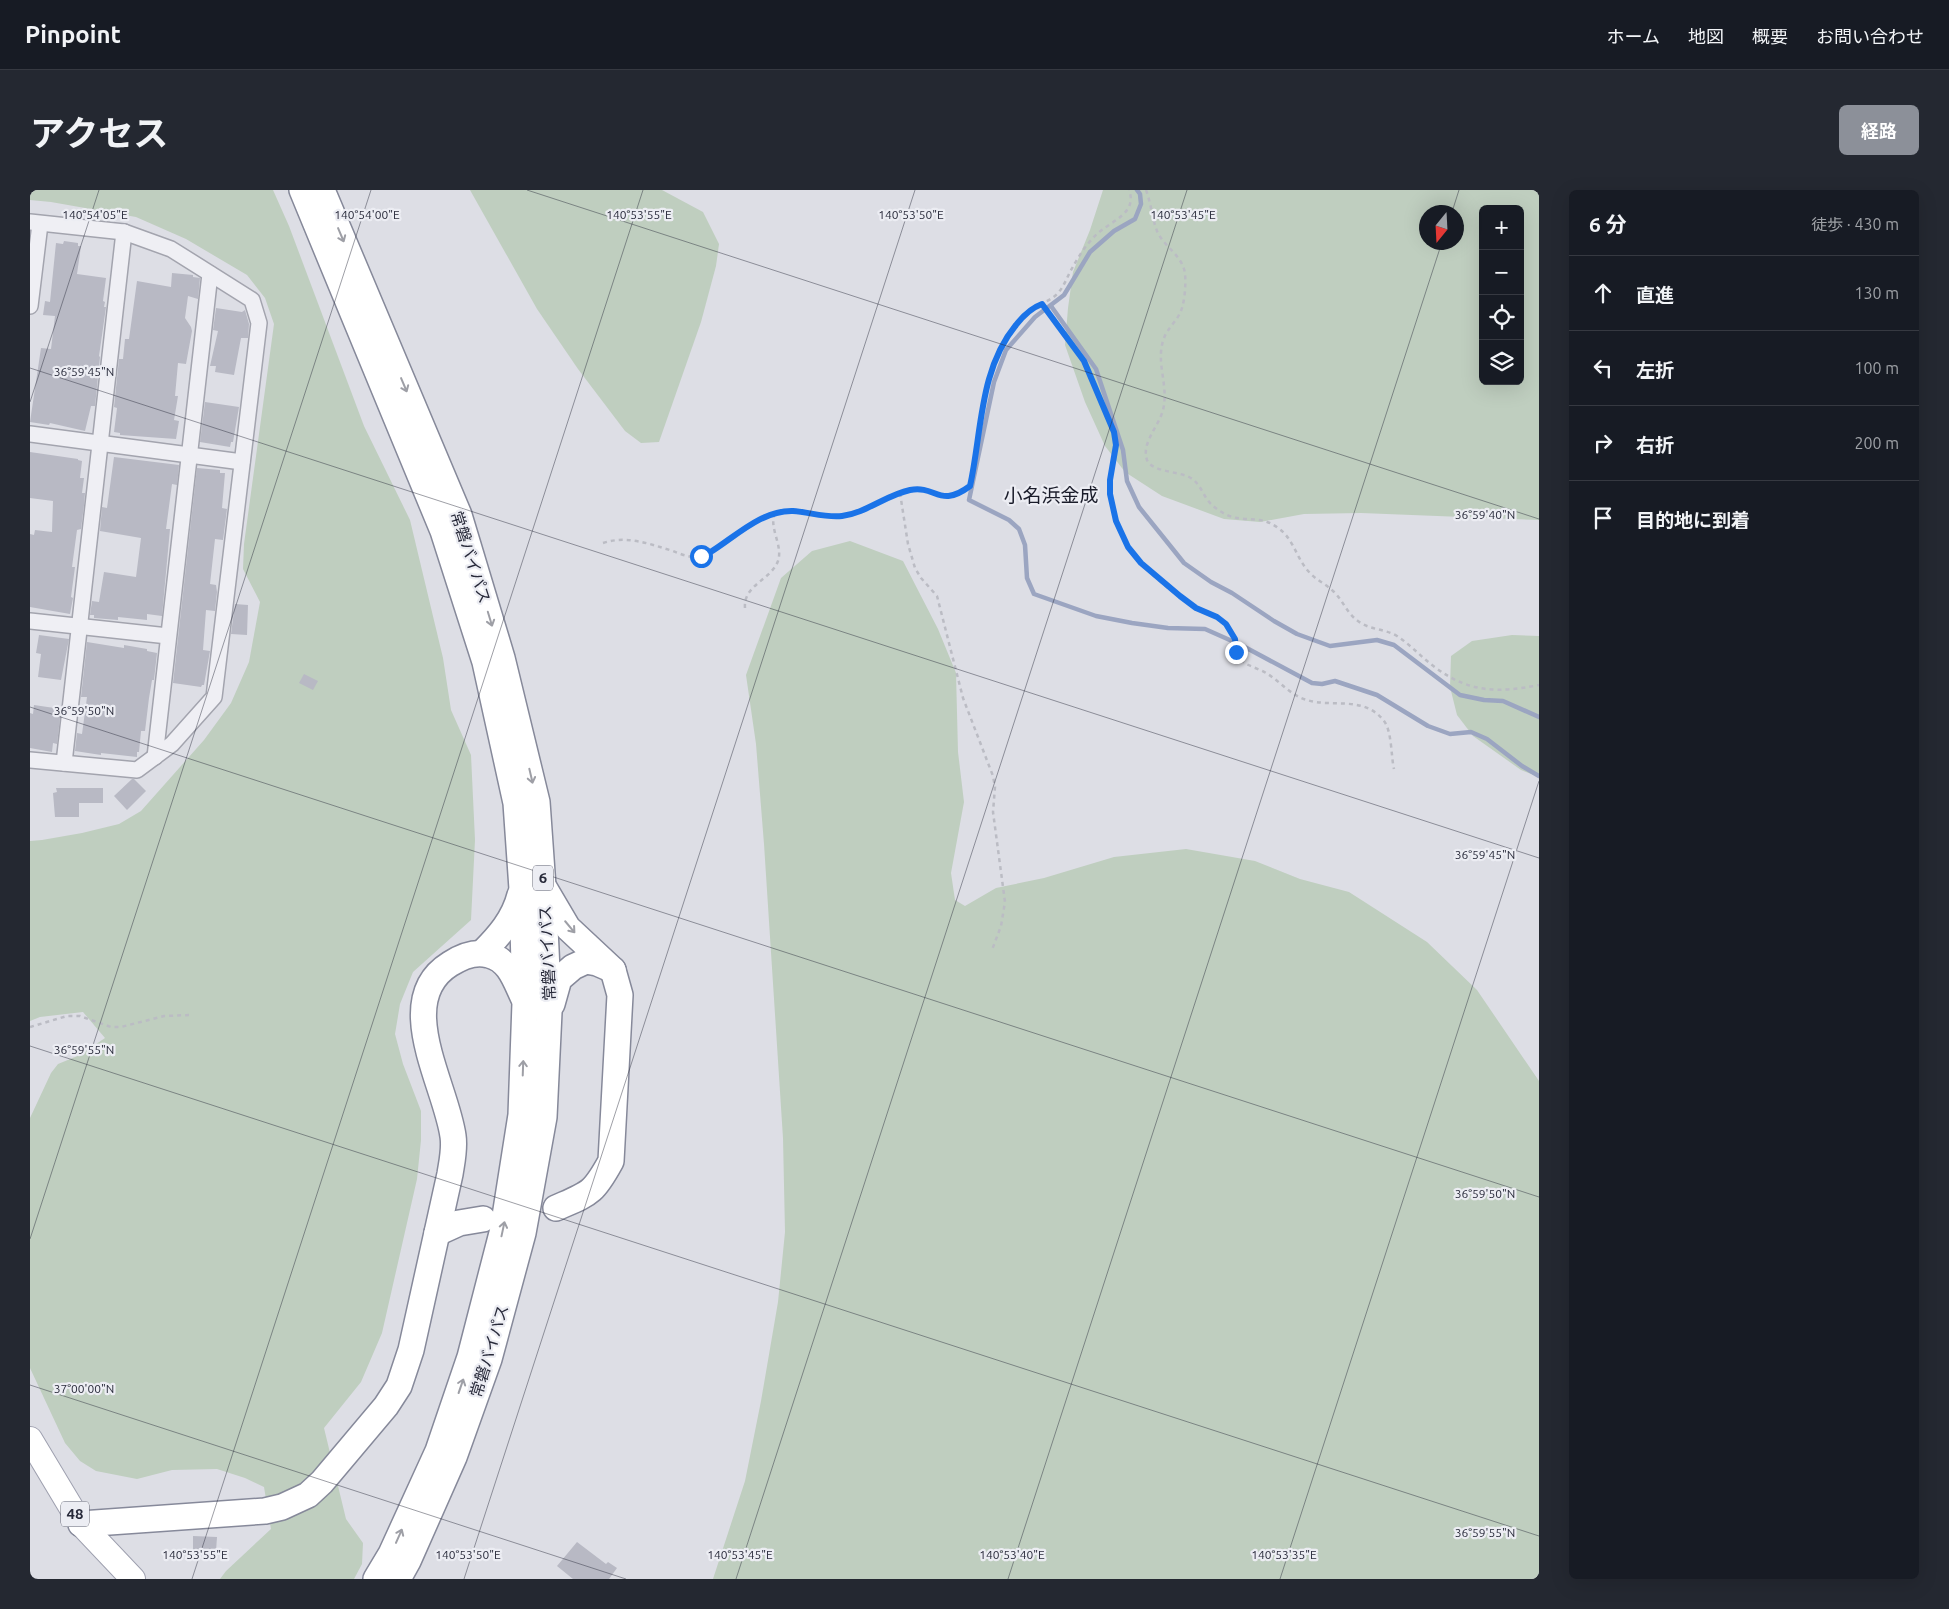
<!DOCTYPE html>
<html lang="ja">
<head>
<meta charset="utf-8">
<style>
	:root { --surface:#171b24; --page:#242831; --text:#f1f3f6; --muted:#9ea1a6; --line:#363941; --accent:#8c9099 }
	body { margin:0; font-family:Ubuntu,"Noto Sans JP",sans-serif; background:var(--page); color:var(--text) }
	.controls { position:absolute; right:15px; top:15px; display:grid; overflow:hidden; border-radius:8px; box-shadow:0 5px 20px #0002 }
	.controls button { width:45px; height:45px; display:grid; place-items:center; padding:0; border:0; border-bottom:1px solid var(--line); background:var(--surface); color:var(--text); font:25px sans-serif }
	.compass { position:absolute; left:1389px; top:15px; width:45px; height:45px; border-radius:50%; background:var(--surface); box-shadow:0 5px 20px #0002; rotate:198deg }
	.stop { position:absolute; width:15px; height:15px; margin:-11px; border:4px solid #1a73e8; border-radius:50%; background:#fff }
	.stop.end { background:#1a73e8; border-color:#fff; box-shadow:0 1px 5px #0008 }
	.list { margin:0; padding:0; list-style:none }
	h2 { display:flex; justify-content:space-between; align-items:center; height:65px; margin:0; padding:0 20px; font-size:21px }
	h2 small { font-size:16px; font-weight:400; color:var(--muted) }
	.list li { display:grid; grid-template-columns:32px 1fr auto; gap:15px; align-items:center; box-sizing:border-box; height:75px; padding:0 20px; border-top:1px solid var(--line) }
	.list b { display:block; font-size:19px; white-space:nowrap }
	.list em { font-size:16px; font-style:normal; color:var(--muted) }
	.icon { flex:none; width:28px; height:28px; fill:none; stroke:currentColor; stroke-width:2; stroke-linecap:round; stroke-linejoin:round }
	.map { position:relative; flex:none; width:1509px; height:1389px; overflow:hidden; border-radius:8px }
	header { display:flex; align-items:center; gap:30px; box-sizing:border-box; height:70px; padding:0 25px; background:var(--surface); border-bottom:1px solid var(--line) }
	header strong { font-size:24px }
	nav { display:flex; gap:28px; margin-inline-start:auto; font-size:18px }
	.intro { display:flex; align-items:center; justify-content:space-between; box-sizing:border-box; height:120px; padding:0 30px }
	h1 { margin:0; font-size:35px }
	.button { padding:12px 22px; border-radius:8px; background:var(--accent); color:#fff; font-size:18px; font-weight:700 }
	main { display:flex; gap:30px; padding:0 30px }
	aside { flex:1; background:var(--surface); border-radius:8px; box-shadow:0 5px 20px #0002 }
	.map>svg:first-child { display:block }
</style>
</head>
<body>
<header>
<strong>Pinpoint</strong>
<nav><a>ホーム</a><a>地図</a><a>概要</a><a>お問い合わせ</a></nav>
</header>
<div class="intro"><h1>アクセス</h1><a class="button">経路</a></div>
<main>
<div class="map">
<svg width="1509" height="1389" viewBox="0 0 1509 1389">
	<rect width="100%" height="100%" fill="#dddee5"/>
	<g fill="#bfcebf" fill-rule="evenodd">
		<path d="M0 0H243L259 36 334 236 380 330 413 468 421 520 441 565 445 650 441 730 383 782 370 814 365 844 373 874 391 921V950L387 989 352 1143 331 1192 294 1238 316 1329 333 1353 332 1374 324 1389H190L196 1381 241 1339 234 1297 215 1288 187 1279 142 1280 107 1289 66 1281 50 1271 35 1253 0 1178V928L21 883 28 874 50 865 75 848 53 822 10 827 0 831V651L12 650 52 643 89 634 111 621 174 550 201 513 219 472 230 412 213 379 214 354 244 134 235 108 217 85 156 49 106 27 21 12 0 10Z"/>
		<path d="M440 0H632L673 22 689 54 686 76 671 132 629 252 611 253 595 241 548 179 507 119Z"/>
		<path d="M1073 0H1509V330L1331 323 1274 324 1230 332 1194 329 1132 306 1095 282 1075 256 1055 212 1035 155 1038 118 1043 82 1060 40ZM1453 19H1490V191H1453ZM1426 22V52H1396V22Z"/>
		<path d="M820 351 873 371 908 439 926 483 928 562 934 612 921 683 925 710 935 716 966 698 1014 688 1084 667 1156 659 1225 671 1270 689 1319 702 1397 752 1447 800 1509 891V1389H683L715 1291 731 1211 748 1112 755 1042 753 948 734 654 726 554 716 485 751 388 782 361Z"/>
		<path d="M1482 445 1509 446V587L1491 580 1443 546 1427 525 1420 497 1421 466 1442 451Z"/>
	</g>
	<g fill="none" stroke-linecap="round" stroke-linejoin="round">
		<g stroke="#9ba5c1" stroke-width="4.5">
			<path d="M1107 0 1110 4 1111 14 1105 29 1084 41 1060 62 1034 105 1005 127 976 160 964 192 939 310 979 330 989 339 995 355 997 388 1004 404 1066 426 1102 433 1138 438 1175 439 1211 455 1282 493 1292 494 1305 491 1347 505 1398 536 1420 544 1441 542 1457 549 1492 576 1509 586"/>
			<path d="M1021 116 1066 179 1093 260 1097 291 1109 317 1154 373 1181 392 1202 403 1244 431 1267 444 1300 456 1347 450 1364 455 1430 505 1454 510 1473 511 1509 527"/>
		</g>
	</g>
	<g fill="#b8b9c4">
		<path d="M34 51 48 53V56H51L47 84 76 88 73 111 75 112 74 117H76L69 166 70 167 65 216H61L55 241 20 233 19 235 0 232 11 158 21 159 25 126 13 125 15 111 20 112 26 53 33 54Z"/>
		<path d="M142 83 163 85V87L170 88 168 109 158 106 155 128 161 137 162 141 156 174 148 173 145 206H148L144 230 149 231 146 249 90 245V243L84 242 87 218 84 217 89 169H93L95 149H99L107 91 141 97Z"/>
		<path d="M186 118 212 122 215 120 219 134 218 148H211L204 185 185 182 186 176H180L188 141 183 140Z"/>
		<path d="M175 212 209 217 203 252H201L200 257 170 252Z"/>
		<path d="M0 262 48 269V270L52 271 50 288H54L52 303H55L54 315 51 339 47 340 42 377H45L41 407 43 408 40 424 0 417V344L4 345 5 340 22 342 23 311 0 308Z"/>
		<path d="M84 267 149 275 147 295 142 294 136 339H140L132 426 117 424V430L88 427V430L64 428V425H60L62 411 69 412 74 382 106 387 111 348 70 341 72 317 77 318Z"/>
		<path d="M167 278 190 280V283H195L192 318 197 319 193 350 185 349 180 394 186 395 187 402 185 421 176 420 173 460 180 461 174 495H172L171 497 143 493Z"/>
		<path d="M205 414 218 415 217 445 201 444Z"/>
		<path d="M9 445 39 449 31 490 8 487 11 464 6 463Z"/>
		<path d="M57 452 94 458V455L117 459V461L127 463 124 490H122L119 508 115 541H111L109 562H107V567L71 563V565L45 561 47 543 52 544 57 507H51Z"/>
		<path d="M274 484 288 491 283 500 269 493Z"/>
		<path d="M4 515 31 519 27 554 23 553 22 562 0 558V523L3 524Z"/>
		<path d="M102 589H104L116 601 97 620 84 606Z"/>
		<path d="M26 598H73V613H49V627H25L23 603 27 602Z"/>
		<path d="M163 1346 187 1347 186 1361 163 1360Z"/>
		<path d="M547 1352 576 1374 578 1372 587 1378 579 1389H543L527 1376Z"/>
	</g>
	<g fill="none" stroke-linecap="round" stroke-linejoin="round">
		<defs>
			<g id="minor">
				<path d="M0 32 94 42 141 59 222 110 229 133 184 507 142 554 107 580 0 570"/>
				<path d="M0 116 10 34"/>
				<path d="M0 244 212 272"/>
				<path d="M0 431 138 446"/>
				<path d="M125 567 180 84"/>
				<path d="M34 573 94 42"/>
			</g>
			<path id="primary" d="M0 1249 51 1334 103 1389"/>
			<g id="trunk">
				<path d="M272 0 413 341 455 472 486 613 492 699 495 813 491 925 473 1039 440 1167 408 1261 361 1364 346 1389"/>
				<path d="M292 0 429 325 472 468 507 612 513 697 519 822 514 927 493 1043 459 1169 424 1267 378 1371 368 1389"/>
				<path d="M515 699 538 738 583 780 590 805 581 971C563 1004 560 1003 526 1018"/>
				<path d="M452 763C469 746 484 729 490 705"/>
				<path d="M522 814 529 789 543 777 556 771 567 773 583 780"/>
				<path d="M407 1043 429 1033 453 1029"/>
				<path d="M51 1334 235 1321 252 1317 278 1305 292 1292 356 1216 369 1196 381 1160 420 984C422 971 425 959 423 946 416 895 362 810 420 774 431 767 446 761 459 765 479 770 485 790 493 807"/>
			</g>
		</defs>
		<use href="#minor" stroke="#a3a4ae" stroke-width="18"/>
		<use href="#primary" stroke="#9ea0af" stroke-width="26"/>
		<use href="#trunk" stroke="#86899a" stroke-width="28"/>
		<g stroke="#bbbcc4" stroke-width="2.5" stroke-dasharray="4 4" stroke-linecap="butt">
			<path d="M1116 0C1121 13 1122 28 1127 41 1134 57 1152 65 1155 83 1156 94 1155 115 1149 125 1144 134 1136 140 1133 151 1126 174 1139 196 1133 220 1129 236 1111 253 1117 270 1122 282 1147 281 1159 287 1171 293 1172 305 1181 314 1185 318 1191 322 1197 325 1215 333 1230 324 1248 338 1264 349 1266 368 1279 382 1286 390 1296 394 1303 401 1314 411 1317 425 1331 433 1342 440 1355 439 1367 446 1381 455 1392 468 1406 478 1440 503 1469 503 1509 495"/>
			<path d="M1012 114C1022 130 1036 144 1047 160 1059 178 1064 198 1073 218 1077 226 1082 234 1085 242 1088 253 1084 264 1082 275 1078 303 1083 331 1097 355 1111 378 1144 405 1167 418 1177 424 1188 425 1196 435 1206 446 1204 463 1210 469 1216 476 1228 478 1236 483 1250 491 1261 506 1277 510 1302 518 1334 505 1354 531 1362 541 1361 567 1364 579"/>
			<path d="M870 303 878 354 885 378 891 388 907 406 933 508 963 586 965 597 963 622 975 712 971 736 962 760"/>
			<path d="M573 353C598 345 619 354 643 361 650 364 658 367 665 367 686 368 724 326 752 321 772 318 793 328 812 326 836 322 856 305 880 300 907 295 909 319 940 296 952 241 948 175 990 131 994 126 999 121 1004 118 1011 113 1020 111 1027 104 1033 98 1036 90 1040 82 1047 69 1056 54 1067 44 1081 31 1108 23 1099 0"/>
			<path d="M715 418C713 395 741 390 748 371 753 356 740 340 744 325"/>
			<path d="M0 837 37 826H50L81 837H91L134 826 159 825"/>
		</g>
		<use href="#minor" stroke="#efeff4" stroke-width="15"/>
		<use href="#primary" stroke="#fff" stroke-width="24"/>
		<use href="#trunk" stroke="#fff" stroke-width="25"/>
	</g>
	<defs><path id="oneway-shaft" d="M-6 0H5M1.5-3L5.5 0L1.5 3" fill="none" stroke-width="1.6" stroke-linecap="round" stroke-linejoin="round" transform="scale(1.25)"/></defs>
	<g stroke="#9e9fa6">
		<use href="#oneway-shaft" transform="translate(311 45) rotate(67)"/>
		<use href="#oneway-shaft" transform="translate(374 195) rotate(67)"/>
		<use href="#oneway-shaft" transform="translate(460 429) rotate(73)"/>
		<use href="#oneway-shaft" transform="translate(501 586) rotate(77)"/>
		<use href="#oneway-shaft" transform="translate(540 737) rotate(50)"/>
		<use href="#oneway-shaft" transform="translate(493 878) rotate(-88)"/>
		<use href="#oneway-shaft" transform="translate(473 1039) rotate(-78)"/>
		<use href="#oneway-shaft" transform="translate(431 1196) rotate(-71)"/>
		<use href="#oneway-shaft" transform="translate(369 1346) rotate(-66)"/>
	</g>
	<g fill="none" stroke-linecap="round" stroke-linejoin="round">
		<path stroke="#1a73e8" stroke-width="6" d="M671 366 679 363C704 348 731 320 763 321 779 322 796 328 812 326 836 323 856 305 880 300 907 295 909 319 940 296 952 242 949 180 986 135 993 126 1001 118 1012 114L1054 171 1084 242 1086 255 1080 290V304L1086 331 1098 357 1111 373 1150 406 1166 418 1187 427 1196 434 1205 449 1206 462"/>
	</g>
	<path fill="none" stroke="#282a3a" stroke-width="1" stroke-opacity="0.45" d="M497 0 1509 329M1422 22 1429 0M0 178 1509 668M0 212 69 0M0 517 1509 1007M0 856 1509 1346M0 1049 341 0M0 1195 596 1389M162 1389 613 0M434 1389 885 0M706 1389 1157 0M978 1389 1412 52M1250 1389 1509 591"/>
	<g text-anchor="middle" stroke-width="4.5" stroke-linejoin="round" paint-order="stroke">
		<g fill="#ecedf3" stroke="#636472" stroke-width="1">
			<rect x="503" y="675.5" width="20" height="25" rx="4"/>
			<rect x="31" y="1311.5" width="28" height="25" rx="4"/>
		</g>
		<g font-size="15" font-weight="bold" fill="#282a3a">
			<text x="513" y="693">6</text>
			<text x="45" y="1329">48</text>
		</g>
		<g font-size="16" fill="#282a3a" stroke="#ecedf3">
			<text transform="translate(441 367) rotate(72)" y="6">常磐バイパス</text>
			<text transform="translate(517 763) rotate(-93)" y="6">常磐バイパス</text>
			<text transform="translate(459 1161) rotate(-73)" y="6">常磐バイパス</text>
		</g>
		<g font-size="19" fill="#1a1c2a" stroke="#ecedf3">
			<text x="1021" y="312">小名浜金成</text>
		</g>
	</g>
	<g font-size="12" text-anchor="middle" fill="#282a3a" stroke="#ecedf3" stroke-width="4.5" stroke-linejoin="round" paint-order="stroke">
		<text x="65" y="29">140°54'05"E</text>
		<text x="337" y="29">140°54'00"E</text>
		<text x="609" y="29">140°53'55"E</text>
		<text x="881" y="29">140°53'50"E</text>
		<text x="1153" y="29">140°53'45"E</text>
		<text x="54" y="186">36°59'45"N</text>
		<text x="1455" y="329">36°59'40"N</text>
		<text x="54" y="525">36°59'50"N</text>
		<text x="1455" y="669">36°59'45"N</text>
		<text x="54" y="864">36°59'55"N</text>
		<text x="1455" y="1008">36°59'50"N</text>
		<text x="54" y="1203">37°00'00"N</text>
		<text x="1455" y="1347">36°59'55"N</text>
		<text x="165" y="1369">140°53'55"E</text>
		<text x="438" y="1369">140°53'50"E</text>
		<text x="710" y="1369">140°53'45"E</text>
		<text x="982" y="1369">140°53'40"E</text>
		<text x="1254" y="1369">140°53'35"E</text>
	</g>
</svg>
<div class="controls">
<button>+</button>
<button>−</button>
<button><svg class="icon" aria-label="locate" viewBox="0 0 24 24"><circle cx="12" cy="12" r="6"/><path d="M12 2v4M12 18v4M2 12h4M18 12h4"/></svg></button>
<button><svg class="icon" aria-label="layers" viewBox="0 0 24 24"><path d="M12 4l9 5-9 5-9-5zM3 14l9 5 9-5"/></svg></button>
</div>
<svg class="compass" viewBox="-18 -18 36 36"><path d="M0-13l5 13h-10z" fill="#e53935"/><path d="M0 13l5-13h-10z" fill="#9ea1a6"/></svg>
<div class="stop" style="left:671px;top:366px"></div>
<div class="stop end" style="left:1206px;top:462px"></div>
</div>
<aside>
<h2>6 分<small>徒歩 · 430 m</small></h2>
<ul class="list">
<li><svg class="icon" aria-label="ahead" viewBox="0 0 24 24"><path d="M12 20V5M6 11l6-6 6 6"/></svg><div><b>直進</b></div><em>130 m</em></li>
<li><svg class="icon" aria-label="left" viewBox="0 0 24 24"><path d="M17 20v-9H6M10 6l-5 5 5 5"/></svg><div><b>左折</b></div><em>100 m</em></li>
<li><svg class="icon" aria-label="right" viewBox="0 0 24 24"><path d="M7 20v-9h11M14 6l5 5-5 5"/></svg><div><b>右折</b></div><em>200 m</em></li>
<li><svg class="icon" aria-label="arrive" viewBox="0 0 24 24"><path d="M6 21V4h12l-3 4 3 4H6"/></svg><div><b>目的地に到着</b></div></li>
</ul>
</aside>
</main>
</body>
</html>
